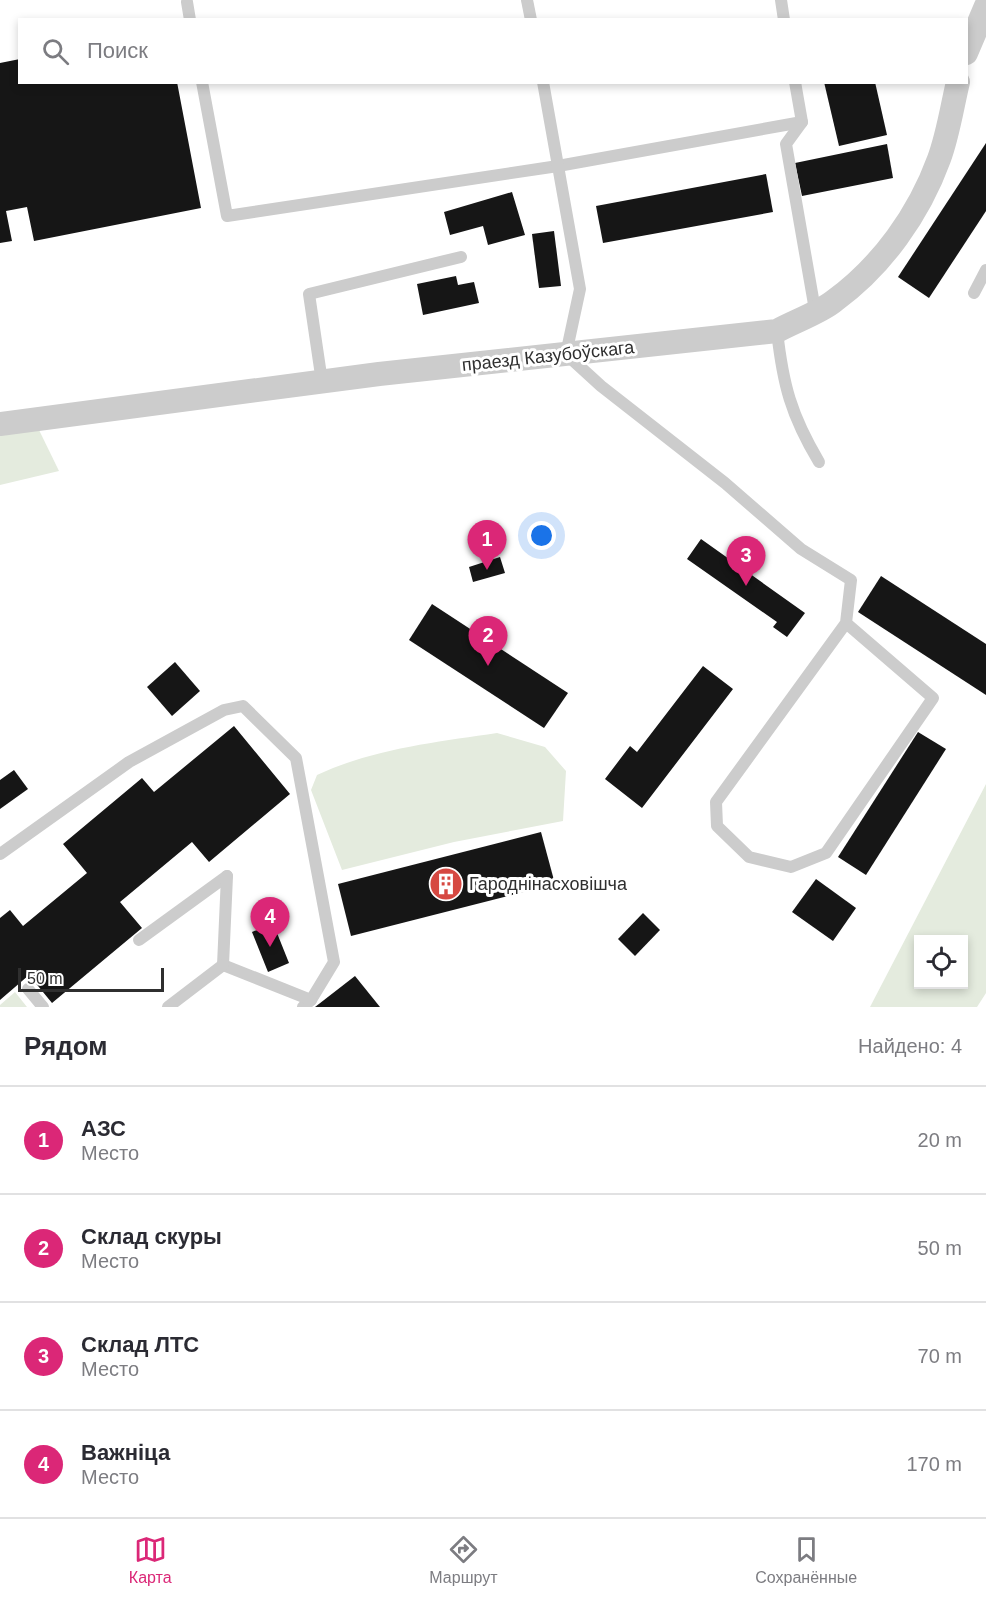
<!DOCTYPE html>
<html lang="ru">
<head>
<meta charset="utf-8">
<style>
	:root { --surface:#fff; --page:#f2f2f3; --text:#2b2b33; --muted:#7c7c81; --line:#e1e1e2; --accent:#db2777 }
	body { margin:0; font-family:Arial,sans-serif; background:var(--page); color:var(--text) }
	.controls { position:absolute; right:18px; bottom:18px; display:grid; overflow:hidden; border-radius:0px; box-shadow:0 3px 9px #0003 }
	.controls button { width:54px; height:54px; display:grid; place-items:center; padding:0; border:0; border-bottom:2px solid var(--line); background:var(--surface); color:var(--text); font:30px sans-serif }
	.scale { position:absolute; left:18px; bottom:15px; width:146px; box-sizing:border-box; padding-left:6px; border:3px solid #2f2f2f; border-top:0; font-size:16px; line-height:21px; white-space:nowrap; color:#2f2f2f; -webkit-text-stroke:4px #fff; paint-order:stroke }
	.you { position:absolute; left:542px; top:536px; width:21px; height:21px; margin:-15px; border:4px solid #fff; border-radius:50%; background:#1a73e8; box-shadow:0 0 0 9px #1a73e833 }
	.badge { display:grid; place-items:center; width:39px; height:39px; border-radius:50%; background:var(--accent); color:#fff; font-size:20px; font-weight:700 }
	.pin { position:absolute; translate:-50% -50px; filter:drop-shadow(0 2px 3px #0008) }
	.pin::after { content:''; position:absolute; top:32px; width:21px; height:18px; background:inherit; clip-path:polygon(0 0,100% 0,50% 100%) }
	.list { margin:0; padding:0; list-style:none }
	h2 { display:flex; justify-content:space-between; align-items:center; height:78px; margin:0; padding:0 24px; font-size:26px }
	h2 small { font-size:20px; font-weight:400; color:var(--muted) }
	.list li { display:grid; grid-template-columns:39px 1fr auto; gap:18px; align-items:center; box-sizing:border-box; height:108px; padding:0 24px; border-top:2px solid var(--line) }
	.list b { display:block; font-size:22px; white-space:nowrap }
	.list p { margin:0; font-size:20px; white-space:nowrap; color:var(--muted) }
	.list em { font-size:20px; font-style:normal; color:var(--muted) }
	.icon { flex:none; width:33px; height:33px; fill:none; stroke:currentColor; stroke-width:2; stroke-linecap:round; stroke-linejoin:round }
	.map { position:relative; flex:none; width:986px; height:1007px; overflow:hidden }
	.search { position:absolute; background:var(--surface); box-shadow:0 3px 9px #0003; left:18px; right:18px; top:18px; height:66px; display:flex; align-items:center; gap:15px; box-sizing:border-box; padding:0 21px; border-radius:0px; color:var(--muted); font-size:22px }
	.sheet { height:510px; background:var(--surface) }
	nav { display:flex; justify-content:space-around; align-items:center; box-sizing:border-box; height:84px; border-top:2px solid var(--line); background:var(--surface); font-size:16px; color:var(--muted) }
	nav a { display:grid; justify-items:center; gap:3px }
	nav .on { color:var(--accent) }
	.map>svg:first-child { display:block }
</style>
</head>
<body>
<div class="map">
<svg width="986" height="1007" viewBox="0 0 986 1007">
	<rect width="100%" height="100%" fill="#fff"/>
	<g fill="#e4ebde" fill-rule="evenodd">
		<path d="M39 430 59 471 0 485V435Z"/>
		<path d="M497 733 545 747 566 771 563 821 454 842 342 870 311 790 317 775C372 749 437 742 497 733Z"/>
		<path d="M986 784V993L977 1007H870ZM964 939V984H918V939Z"/>
		<path d="M15 992 27 1007H0V1005Z"/>
	</g>
	<g fill="#161616">
		<path d="M20 59V82H177L201 208 34 241 27 207 6 211 12 241 0 243V63Z"/>
		<path d="M824 82H875L887 135 839 146Z"/>
		<path d="M986 143V211L929 298 898 277Z"/>
		<path d="M887 144 893 178 802 196 795 163Z"/>
		<path d="M766 174 773 212 603 243 596 206Z"/>
		<path d="M512 192 525 235 488 245 483 226 450 235 444 212Z"/>
		<path d="M554 231 561 286 539 288 532 234Z"/>
		<path d="M456 276 458 285 474 282 479 303 423 315 417 284Z"/>
		<path d="M701 539 805 613 787 637 773 627 777 622 687 559Z"/>
		<path d="M500 557 505 573 473 582 469 567Z"/>
		<path d="M881 576 986 644V695L858 612Z"/>
		<path d="M432 604 568 693 544 728 409 640Z"/>
		<path d="M175 662 200 691 172 716 147 687Z"/>
		<path d="M703 666 733 689 642 808 605 779 630 746 637 752Z"/>
		<path d="M234 726 290 794 209 862 192 842 120 902 142 928 52 1003 29 975 0 1000V918L10 910 23 926 87 873 63 844 142 778 154 792Z"/>
		<path d="M918 732 946 749 866 875 838 857Z"/>
		<path d="M14 770 28 789 0 809V780Z"/>
		<path d="M541 832 555 884 351 936 338 884Z"/>
		<path d="M816 879 856 908 833 941 792 912Z"/>
		<path d="M643 913 660 930 635 956 618 939Z"/>
		<path d="M273 923 289 963 268 972 252 932Z"/>
		<path d="M355 976 380 1007H315Z"/>
	</g>
	<g fill="none" stroke-linecap="round" stroke-linejoin="round">
		<g stroke="#ccc" stroke-width="12">
			<path d="M527 0 531 20"/>
			<path d="M781 0 784 20"/>
			<path d="M187 2 190 20"/>
			<path d="M202 82 227 216 558 166 802 122"/>
			<path d="M543 82 580 289 566 354 601 386 725 483 801 549 851 580 846 623 716 802 717 826 749 857 791 867 826 853 933 698 846 623"/>
			<path d="M795 82 802 122 786 144 815 310"/>
			<path d="M974 293 986 270"/>
			<path d="M777 331C783 385 791 415 819 462"/>
			<path d="M322 382 309 294 461 257"/>
			<path d="M0 854 129 762 224 710 243 706 296 758 334 962 311 1000 303 1007"/>
			<path d="M139 940 227 876"/>
			<path d="M223 965 311 1000"/>
			<path d="M223 965 227 876"/>
			<path d="M28 989 43 1007"/>
			<path d="M168 1007 223 965"/>
		</g>
		<g stroke="#ccc" stroke-width="24">
			<path d="M966 53 986 6"/>
			<path d="M0 424 379 374 777 331C793 322 821 312 834 301 882 266 919 214 939 159 948 135 952 107 958 82"/>
		</g>
	</g>
	<defs>
		<symbol id="building-disc" viewBox="-11 -11 22 22"><circle r="9.5" fill="#d64841" stroke="#fff"/><path d="M-4-6H4V6H1V3H-1V6H-4ZM-2.5-4.3h1.7v1.8h-1.7ZM.8-4.3h1.7v1.8H.8ZM-2.5-1h1.7V.8h-1.7ZM.8-1h1.7V.8H.8Z" fill="#fff"/></symbol>
	</defs>
	<g fill-rule="evenodd">
		<use href="#building-disc" x="427" y="865" width="38" height="38"/>
	</g>
	<g text-anchor="middle" stroke-width="6" stroke-linejoin="round" paint-order="stroke">
		<g font-size="18" fill="#2f2f2f" stroke="#fff">
			<text transform="translate(548 356) rotate(-6)" y="6">праезд Казубоўскага</text>
		</g>
		<g font-size="18" fill="#2f2f2f" stroke="#fff" text-anchor="start">
			<text x="469" y="890">Гароднінасховішча</text>
		</g>
	</g>
</svg>
<div class="controls">
<button><svg class="icon" aria-label="locate" viewBox="0 0 24 24"><circle cx="12" cy="12" r="6"/><path d="M12 2v4M12 18v4M2 12h4M18 12h4"/></svg></button>
</div>
<div class="scale">50 m</div>
<div class="you"></div>
<div class="pin badge" style="left:487px;top:570px">1</div>
<div class="pin badge" style="left:488px;top:666px">2</div>
<div class="pin badge" style="left:746px;top:586px">3</div>
<div class="pin badge" style="left:270px;top:947px">4</div>
<div class="search"><svg class="icon" aria-label="search" viewBox="0 0 24 24"><circle cx="10" cy="10" r="6"/><path d="M15 15l6 6"/></svg>Поиск</div>
</div>
<section class="sheet">
<h2>Рядом<small>Найдено: 4</small></h2>
<ul class="list">
<li><span class="badge">1</span><div><b>АЗС</b><p>Место</p></div><em>20 m</em></li>
<li><span class="badge">2</span><div><b>Склад скуры</b><p>Место</p></div><em>50 m</em></li>
<li><span class="badge">3</span><div><b>Склад ЛТС</b><p>Место</p></div><em>70 m</em></li>
<li><span class="badge">4</span><div><b>Важніца</b><p>Место</p></div><em>170 m</em></li>
</ul>
</section>
<nav>
<a class="on"><svg class="icon" aria-label="map" viewBox="0 0 24 24"><path d="M3 6l6-2 6 2 6-2v14l-6 2-6-2-6 2zM9 4v14M15 6v14"/></svg>Карта</a>
<a><svg class="icon" aria-label="directions" viewBox="0 0 24 24"><path d="M12 3l9 9-9 9-9-9zM9 14v-3h6M13 9l2 2-2 2"/></svg>Маршрут</a>
<a><svg class="icon" aria-label="saved" viewBox="0 0 24 24"><path d="M7 4h10v16l-5-4-5 4z"/></svg>Сохранённые</a>
</nav>
</body>
</html>
